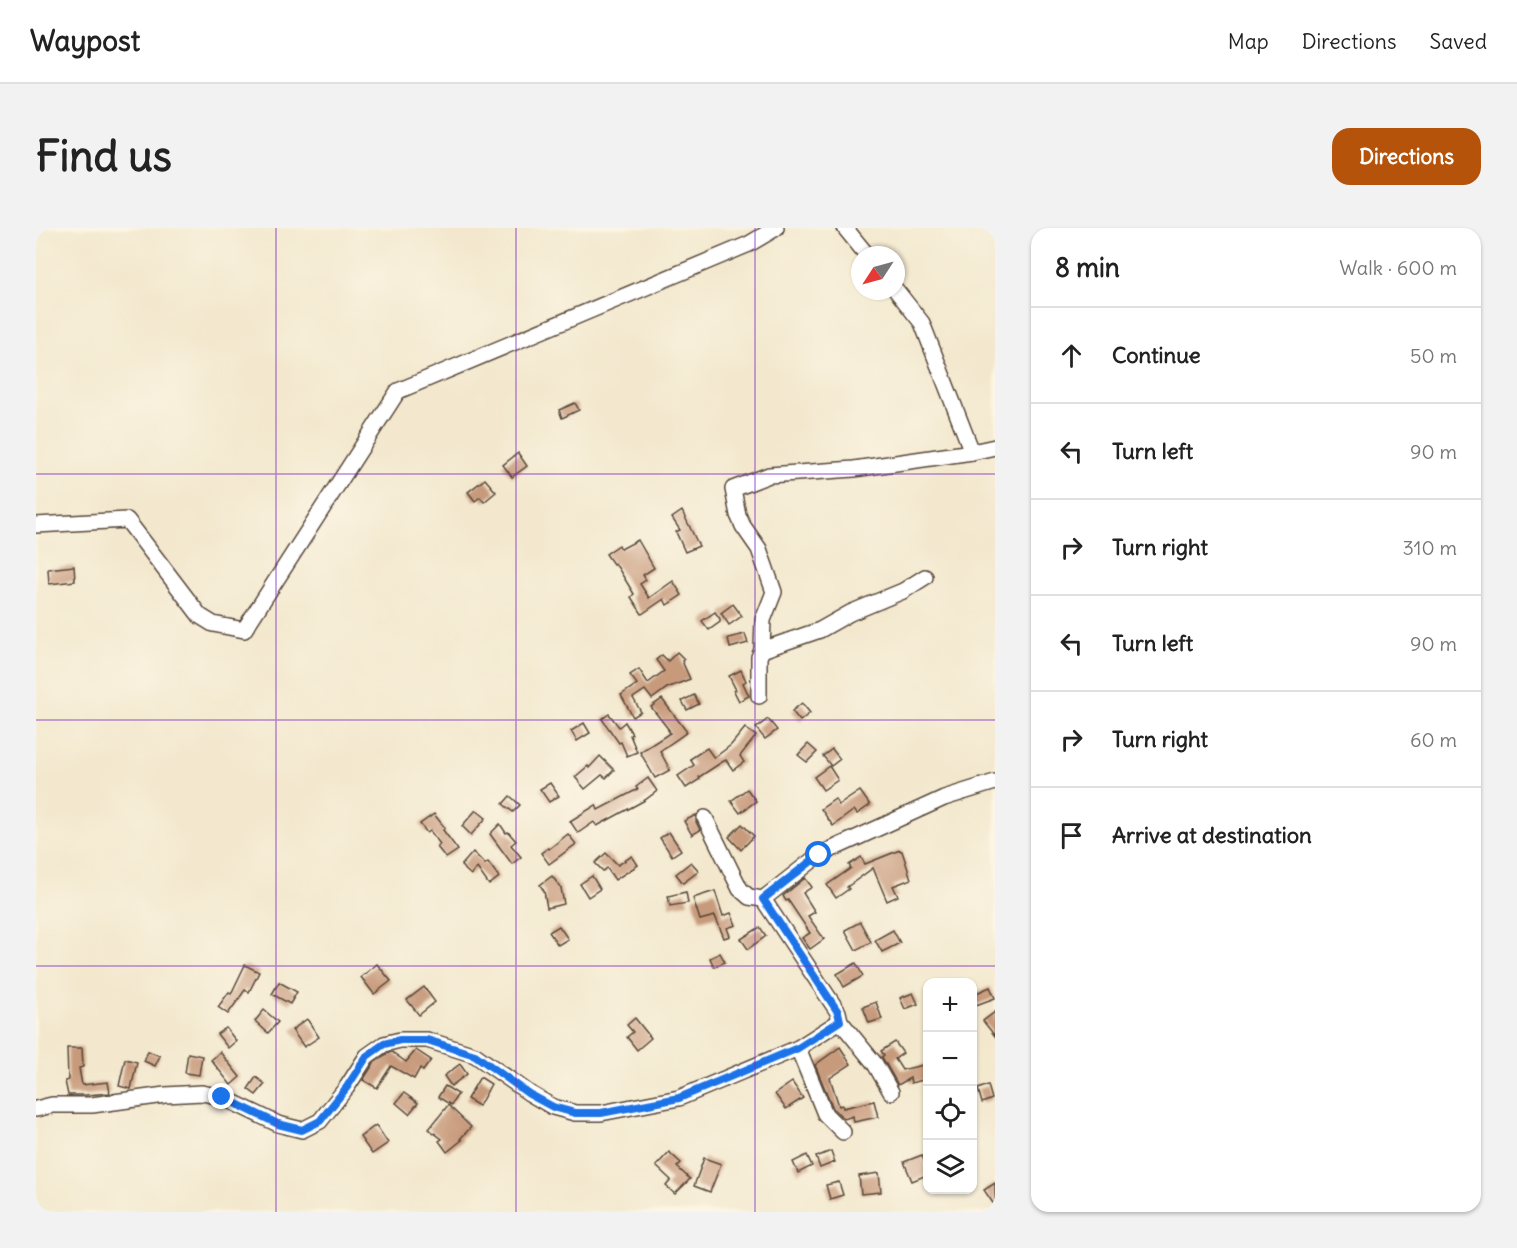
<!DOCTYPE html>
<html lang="en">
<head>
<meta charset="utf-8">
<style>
	:root { --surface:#fff; --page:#f2f2f2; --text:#222; --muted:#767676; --line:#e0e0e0; --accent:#b45309 }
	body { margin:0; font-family:Delius,sans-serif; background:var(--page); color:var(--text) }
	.controls { position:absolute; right:18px; bottom:18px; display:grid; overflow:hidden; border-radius:12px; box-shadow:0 2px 4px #0004 }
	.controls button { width:54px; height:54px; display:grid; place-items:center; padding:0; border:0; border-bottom:2px solid var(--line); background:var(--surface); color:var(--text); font:30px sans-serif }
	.compass { position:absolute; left:815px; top:18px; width:54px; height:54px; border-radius:50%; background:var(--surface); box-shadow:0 2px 4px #0004; rotate:234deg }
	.stop { position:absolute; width:18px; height:18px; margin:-14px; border:4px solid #1a73e8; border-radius:50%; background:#fff }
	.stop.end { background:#1a73e8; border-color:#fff; box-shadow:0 2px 6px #0008 }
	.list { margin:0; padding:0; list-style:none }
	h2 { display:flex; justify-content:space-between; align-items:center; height:78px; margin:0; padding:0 24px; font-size:26px }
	h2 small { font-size:20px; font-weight:400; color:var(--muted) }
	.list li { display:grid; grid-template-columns:39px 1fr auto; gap:18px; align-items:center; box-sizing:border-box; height:96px; padding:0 24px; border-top:2px solid var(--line) }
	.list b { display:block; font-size:22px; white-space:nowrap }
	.list em { font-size:20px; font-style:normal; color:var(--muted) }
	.icon { flex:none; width:33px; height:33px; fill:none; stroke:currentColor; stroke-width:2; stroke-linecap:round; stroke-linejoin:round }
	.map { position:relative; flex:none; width:959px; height:984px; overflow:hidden; border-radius:18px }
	header { display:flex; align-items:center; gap:36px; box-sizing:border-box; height:84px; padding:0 30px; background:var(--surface); border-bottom:2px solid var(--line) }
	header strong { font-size:28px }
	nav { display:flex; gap:33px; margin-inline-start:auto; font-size:21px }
	.intro { display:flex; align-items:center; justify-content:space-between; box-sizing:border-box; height:144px; padding:0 36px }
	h1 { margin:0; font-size:42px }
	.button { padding:15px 27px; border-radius:18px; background:var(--accent); color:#fff; font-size:21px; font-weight:700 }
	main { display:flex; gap:36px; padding:0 36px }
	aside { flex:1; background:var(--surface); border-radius:18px; box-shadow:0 2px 4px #0004 }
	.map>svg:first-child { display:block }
</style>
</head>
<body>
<header>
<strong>Waypost</strong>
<nav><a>Map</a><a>Directions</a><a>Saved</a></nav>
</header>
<div class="intro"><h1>Find us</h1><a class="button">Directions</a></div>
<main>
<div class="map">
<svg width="959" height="984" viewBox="0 0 959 984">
	<rect width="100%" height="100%" fill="#fcf5e5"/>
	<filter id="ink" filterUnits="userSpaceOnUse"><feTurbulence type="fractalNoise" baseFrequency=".0167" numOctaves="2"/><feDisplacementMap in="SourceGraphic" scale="12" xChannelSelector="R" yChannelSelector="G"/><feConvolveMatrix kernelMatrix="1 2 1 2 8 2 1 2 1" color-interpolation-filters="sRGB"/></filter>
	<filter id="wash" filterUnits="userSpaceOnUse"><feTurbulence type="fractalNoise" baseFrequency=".008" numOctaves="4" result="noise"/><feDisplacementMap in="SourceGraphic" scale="24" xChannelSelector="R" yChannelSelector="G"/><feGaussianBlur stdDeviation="1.35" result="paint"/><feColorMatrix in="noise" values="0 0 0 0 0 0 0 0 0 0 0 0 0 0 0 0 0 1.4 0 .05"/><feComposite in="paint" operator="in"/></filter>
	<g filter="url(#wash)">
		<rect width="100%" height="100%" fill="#f3e8ce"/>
		<g id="blocks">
			<g fill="#c89a7c">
				<path d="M539 175 543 182 526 190 523 182Z"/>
				<path d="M482 225 491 238 476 249 467 237Z"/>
				<path d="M449 251 460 264 448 274 444 269 439 273 432 264Z"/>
				<path d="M646 283 663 318 649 324 640 304 644 302 636 290Z"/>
				<path d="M602 312 618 340 607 347 610 352 604 356 613 370 637 353 646 367 631 377 628 371 606 386 595 369 598 366 579 335 577 336 570 326 583 317 585 321Z"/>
				<path d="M38 338 39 353 13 356 12 341Z"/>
				<path d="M697 376 706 388 693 397 685 385Z"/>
				<path d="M679 384 684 391V394L673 402 666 393Z"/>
				<path d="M709 406 712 415 694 420 692 410Z"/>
				<path d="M641 424 648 431 646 433 654 451 631 460 616 471 609 462 597 470 605 484 597 489 585 467 601 456 594 447 603 441 612 455 628 443 620 432 626 427 632 433Z"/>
				<path d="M705 442 710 453 707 455 713 468 703 473 698 463 700 462 693 448Z"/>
				<path d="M658 467 663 476 651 482 646 473Z"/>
				<path d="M626 471 651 504 624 523 634 542 619 550 604 524 634 505 632 502H633L615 479Z"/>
				<path d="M766 475 774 485 764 493 756 483Z"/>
				<path d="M573 486 583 499 589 494 596 506 594 507 601 524 591 528 585 514 583 515 566 491Z"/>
				<path d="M732 491 741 502 729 511 720 500Z"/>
				<path d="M548 495 554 505 541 513 535 503Z"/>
				<path d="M709 500 720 508 704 528 708 534 697 542 690 532 686 534 663 549 664 551 650 560 642 548 658 537 654 531 671 520 678 530 695 517Z"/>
				<path d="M772 516 781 524 771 534 762 527Z"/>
				<path d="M796 521 804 531 795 538 787 528Z"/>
				<path d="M564 528 578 542 570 550 566 547 549 561 539 549 552 538 553 540Z"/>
				<path d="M793 538 802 552 787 562 778 549Z"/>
				<path d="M612 550 621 563 609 572 561 598 558 594 542 605 534 593 560 577 562 582 602 561 600 559Z"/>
				<path d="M514 555 523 568 513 574 504 561Z"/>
				<path d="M711 561 720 573 704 585 695 573Z"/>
				<path d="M824 563 834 577 821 586 818 582 797 598 785 581 799 571 803 577Z"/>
				<path d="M474 568 484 577 477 584 467 576Z"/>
				<path d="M440 582 450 590 435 607 426 598Z"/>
				<path d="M398 586 409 600 407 602 422 622 410 630 401 619 404 616 394 603 391 605 384 596Z"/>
				<path d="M660 587V594L664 602 656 607 648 593Z"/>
				<path d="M464 596 470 605 472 604 480 613 475 617 485 629 476 636 454 606Z"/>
				<path d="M706 596 718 608 705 622 693 609Z"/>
				<path d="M633 604 645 622 636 628 624 610Z"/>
				<path d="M532 606 540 616 513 636 505 625 512 620 513 621Z"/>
				<path d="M864 622 865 623H866L875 651 857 658 862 668 851 673 837 640 811 659 813 661 800 670 791 657 815 640 813 637 825 629 829 636Z"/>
				<path d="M437 624 449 636 452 634 463 649 453 657 441 640 435 647 425 638Z"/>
				<path d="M570 625 582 637 596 628 602 637 579 652 571 640 567 643 559 635Z"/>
				<path d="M655 634 663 643 647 655 640 646Z"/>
				<path d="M516 648 525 660 528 676 511 680 508 663 504 657Z"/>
				<path d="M556 648 564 661 552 669 544 656Z"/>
				<path d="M769 650 776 659 767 665 779 684 772 688 788 711 774 721 766 710 774 705 752 672 750 673 747 668Z"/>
				<path d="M679 663 687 688 695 685 700 697 691 700 694 708 688 710 679 688 664 692 657 670Z"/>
				<path d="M650 664 652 675 634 678 632 668Z"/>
				<path d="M824 694 835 714 820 722 809 702Z"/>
				<path d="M523 698 532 711 522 717 513 704Z"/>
				<path d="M724 699 730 708 712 721 705 711Z"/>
				<path d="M857 702 864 715 846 724 839 712Z"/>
				<path d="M684 725 689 734 678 739 674 730Z"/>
				<path d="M820 735 827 748 808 759 801 746Z"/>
				<path d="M341 736 355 753 338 766 325 749Z"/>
				<path d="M209 737 223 744 213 764 209 762 192 786 182 779 193 764 195 766Z"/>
				<path d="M243 754 261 764 254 776 236 766Z"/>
				<path d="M388 759 399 774 383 787 371 772Z"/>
				<path d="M954 759 959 770 940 777 936 767Z"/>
				<path d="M877 765 882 776 869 781 864 770Z"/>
				<path d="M840 774 846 791 833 795 827 779Z"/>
				<path d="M228 782 242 794 232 805 219 793Z"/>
				<path d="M959 784V808L947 793Z"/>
				<path d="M599 790 615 810 601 822 591 809 597 804 591 797Z"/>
				<path d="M271 791 283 809 268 819 256 802Z"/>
				<path d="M190 800 200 813 192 820 181 806Z"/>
				<path d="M859 814 867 825 859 831 866 842 891 836V851L875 855 874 850 862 857 846 829 848 827 845 823Z"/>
				<path d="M804 819 815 836 794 850 803 878 806 877 807 880 838 873 842 889 818 894 817 888 808 891 797 880 779 837Z"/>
				<path d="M31 820H46L47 839 43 840 46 857 72 854 74 865 50 867H32L29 853 32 852Z"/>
				<path d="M380 822 395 832 387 843 384 840 378 851 355 838 341 860 327 852 338 835 352 825 356 824 370 834Z"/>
				<path d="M112 823 124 828 119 838 108 833Z"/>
				<path d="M184 824 204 849 195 857 175 832Z"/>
				<path d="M152 825 166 828 163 847 149 845Z"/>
				<path d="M89 831 101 834 95 861 83 858Z"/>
				<path d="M424 836 431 846 415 858 408 848Z"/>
				<path d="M220 849 229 856 220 867 212 861Z"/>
				<path d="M444 849 455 856 443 878 431 871Z"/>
				<path d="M756 854 767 870 750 881 739 866Z"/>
				<path d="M952 857 956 871 946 875 942 861Z"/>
				<path d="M409 858 422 866 415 877 402 869Z"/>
				<path d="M368 865 382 875 373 886 360 875Z"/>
				<path d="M412 877 435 899 424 911 426 912 411 924 403 913 406 911 393 901Z"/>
				<path d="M340 897 352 915 336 926 324 909Z"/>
				<path d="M795 923 799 934 784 940 780 929Z"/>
				<path d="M633 924 645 935 641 939 654 951 639 966 630 958 635 952 620 938Z"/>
				<path d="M771 927 776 938 762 945 757 934Z"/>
				<path d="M886 927 891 942V947L876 953 868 934Z"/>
				<path d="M668 930 685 936 674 964 658 958Z"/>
				<path d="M843 945 845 964 825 966 823 948Z"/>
				<path d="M803 954 807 967 794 971 790 957Z"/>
				<path d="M959 955V978L948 962Z"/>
			</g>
		</g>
	</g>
	<g filter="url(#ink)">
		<use href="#blocks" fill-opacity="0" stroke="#574638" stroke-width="1.5"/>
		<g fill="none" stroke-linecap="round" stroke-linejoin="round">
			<defs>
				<g id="minor">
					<path d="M809 0 831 27"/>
					<path d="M860 62 886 95 936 224 959 219"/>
					<path d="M0 297 91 292 164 388 177 396 208 402 362 163 713 16 740 0"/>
					<path d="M726 422 784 402 814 385 867 363 889 349"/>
					<path d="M723 468V429L726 422 727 392 738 364 723 321 707 298 702 287 697 261 733 247 818 241 936 224"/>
					<path d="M669 590 704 661 713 669 727 671 783 627 908 570 959 554"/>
					<path d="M727 671 802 784 804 793 839 836 855 864"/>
					<path d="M762 820 789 886 807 904"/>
					<path d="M0 881 16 877H56L129 867 166 865 186 869 242 896 266 902 284 893 311 859 331 828 348 816 364 812H391L439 827 493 865 517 879 539 885H565L643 870 762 820 804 793"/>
				</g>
			</defs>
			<use href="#minor" stroke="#574638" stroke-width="18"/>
			<use href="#minor" stroke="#fff" stroke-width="15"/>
		</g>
	</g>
	<g fill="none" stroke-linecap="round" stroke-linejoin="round" filter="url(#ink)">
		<path stroke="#1a73e8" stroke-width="8" d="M186 869 242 896 266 902 284 893 311 859 331 828 348 816 364 812H391L439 827 493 866 517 879 539 885H565L643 870 762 820 804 793 802 784 727 671 783 627"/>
	</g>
	<path fill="none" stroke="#7b2cbf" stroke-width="1.5" stroke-opacity="0.55" d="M240 0V984M480 0V984M719 0V984M0 246H959M0 492H959M0 738H959"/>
</svg>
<div class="controls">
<button>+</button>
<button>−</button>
<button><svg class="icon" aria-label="locate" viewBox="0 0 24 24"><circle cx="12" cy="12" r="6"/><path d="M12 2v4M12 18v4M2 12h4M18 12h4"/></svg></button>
<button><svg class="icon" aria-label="layers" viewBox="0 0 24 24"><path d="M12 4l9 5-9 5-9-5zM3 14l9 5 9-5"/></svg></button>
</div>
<svg class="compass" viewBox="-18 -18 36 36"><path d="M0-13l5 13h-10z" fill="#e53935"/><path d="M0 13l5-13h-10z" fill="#767676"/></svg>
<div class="stop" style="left:783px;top:627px"></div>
<div class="stop end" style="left:186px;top:869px"></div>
</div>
<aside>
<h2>8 min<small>Walk · 600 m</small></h2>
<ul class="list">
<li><svg class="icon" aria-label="ahead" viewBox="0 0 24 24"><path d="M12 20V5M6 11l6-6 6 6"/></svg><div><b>Continue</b></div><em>50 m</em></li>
<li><svg class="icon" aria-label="left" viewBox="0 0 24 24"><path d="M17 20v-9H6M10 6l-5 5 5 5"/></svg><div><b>Turn left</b></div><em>90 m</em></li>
<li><svg class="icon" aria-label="right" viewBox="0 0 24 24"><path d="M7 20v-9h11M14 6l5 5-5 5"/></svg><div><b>Turn right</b></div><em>310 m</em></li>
<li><svg class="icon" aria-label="left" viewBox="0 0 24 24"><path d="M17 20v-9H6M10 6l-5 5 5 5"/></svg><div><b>Turn left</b></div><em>90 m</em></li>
<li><svg class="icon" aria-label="right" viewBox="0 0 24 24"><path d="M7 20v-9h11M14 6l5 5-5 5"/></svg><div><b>Turn right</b></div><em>60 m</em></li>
<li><svg class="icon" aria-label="arrive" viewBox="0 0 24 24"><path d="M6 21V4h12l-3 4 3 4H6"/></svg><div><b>Arrive at destination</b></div></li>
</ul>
</aside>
</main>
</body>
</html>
